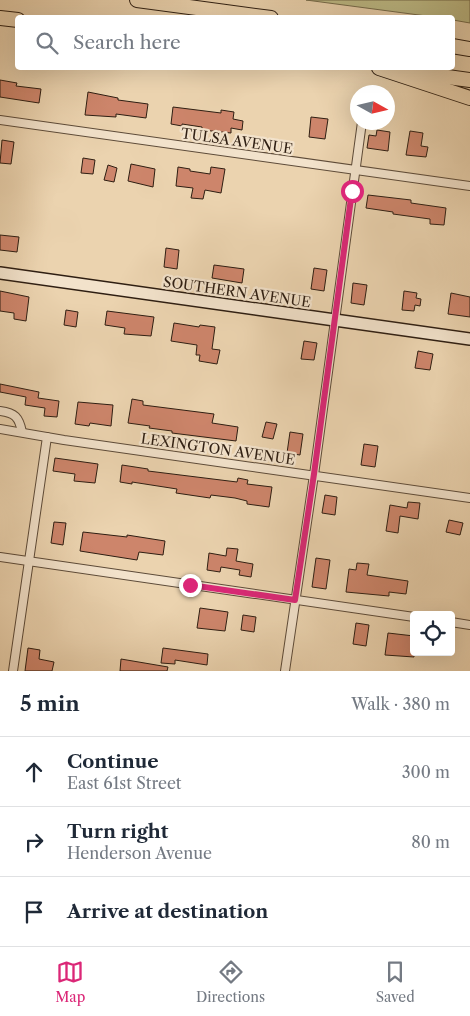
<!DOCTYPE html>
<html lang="en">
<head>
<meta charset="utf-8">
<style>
	:root { --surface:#fff; --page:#f6f6f7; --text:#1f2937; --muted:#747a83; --line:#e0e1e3; --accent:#db2777 }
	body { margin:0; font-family:"Libre Caslon Text",serif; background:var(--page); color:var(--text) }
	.controls { position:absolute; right:15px; bottom:15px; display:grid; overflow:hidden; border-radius:5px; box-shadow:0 5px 20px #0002 }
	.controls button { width:45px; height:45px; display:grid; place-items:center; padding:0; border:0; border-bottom:1px solid var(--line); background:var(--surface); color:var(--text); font:25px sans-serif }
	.compass { position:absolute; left:350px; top:85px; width:45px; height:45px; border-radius:50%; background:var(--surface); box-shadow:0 5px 20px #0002; rotate:98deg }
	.stop { position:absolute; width:15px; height:15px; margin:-11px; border:4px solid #db2777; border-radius:50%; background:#fff }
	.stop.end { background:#db2777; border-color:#fff; box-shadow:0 1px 5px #0008 }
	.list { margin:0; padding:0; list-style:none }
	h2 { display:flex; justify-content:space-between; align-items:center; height:65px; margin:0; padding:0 20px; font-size:21px }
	h2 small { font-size:16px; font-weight:400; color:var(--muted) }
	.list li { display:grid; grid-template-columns:32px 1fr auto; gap:15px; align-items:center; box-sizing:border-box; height:70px; padding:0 20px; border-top:1px solid var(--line) }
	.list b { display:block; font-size:19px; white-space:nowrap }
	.list p { margin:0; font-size:16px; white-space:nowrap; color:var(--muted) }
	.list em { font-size:16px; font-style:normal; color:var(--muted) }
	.icon { flex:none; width:28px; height:28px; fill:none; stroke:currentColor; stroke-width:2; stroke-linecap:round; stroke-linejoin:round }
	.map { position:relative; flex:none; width:470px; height:671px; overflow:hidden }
	.search { position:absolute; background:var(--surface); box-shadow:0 5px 20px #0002; left:15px; right:15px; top:15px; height:55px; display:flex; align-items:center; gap:12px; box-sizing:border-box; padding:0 18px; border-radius:5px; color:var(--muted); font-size:19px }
	.sheet { height:275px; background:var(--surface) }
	nav { display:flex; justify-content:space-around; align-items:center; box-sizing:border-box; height:70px; border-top:1px solid var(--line); background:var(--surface); font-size:14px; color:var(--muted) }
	nav a { display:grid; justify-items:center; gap:2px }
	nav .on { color:var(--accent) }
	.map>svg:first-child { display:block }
</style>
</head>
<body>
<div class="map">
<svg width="470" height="671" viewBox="0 0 470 671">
	<rect width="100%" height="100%" fill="#ebd3af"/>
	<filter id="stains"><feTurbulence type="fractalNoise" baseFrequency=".004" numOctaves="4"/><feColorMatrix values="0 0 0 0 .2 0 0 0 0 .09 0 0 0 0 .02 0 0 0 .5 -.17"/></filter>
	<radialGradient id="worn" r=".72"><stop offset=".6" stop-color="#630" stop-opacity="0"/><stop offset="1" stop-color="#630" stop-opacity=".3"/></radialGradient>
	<path fill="#bdbb87" stroke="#766c4c" d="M306 0H470V23L453 20 452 18 434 17Z"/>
	<g fill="#cd856b" stroke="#2e1e12">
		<path d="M0 80 17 83 16 86 41 89 39 103 0 97Z"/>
		<path d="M88 92 118 98V100L148 104 146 118 116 114V117L85 115Z"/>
		<path d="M173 107 221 113V110L234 112 233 119 243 121 242 130 231 128V133L202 130V127L182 124V126L171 124Z"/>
		<path d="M311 117 328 119 325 139 309 137Z"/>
		<path d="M377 130 390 132 388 151 367 148 369 135 376 136Z"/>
		<path d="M410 131 423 133 421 146 428 147 426 157 406 155Z"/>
		<path d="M2 140 14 142 11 164 0 163Z"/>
		<path d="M83 158 95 160 93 174 81 173Z"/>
		<path d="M131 164 155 169 153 187 128 181Z"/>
		<path d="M108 165 117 168 114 182 104 180Z"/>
		<path d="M178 167 190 169V171L210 174 211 167 225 169 221 193 205 190 203 199 191 198 193 188 176 186Z"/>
		<path d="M368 195 411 200V203L446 208 444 225 430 224V219L393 214V212L366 208Z"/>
		<path d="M0 235 19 237 17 252 0 250Z"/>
		<path d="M166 248 179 250 177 269 164 267Z"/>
		<path d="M214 265 244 269 242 283 212 278Z"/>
		<path d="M314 268 327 270 324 291 311 289Z"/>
		<path d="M353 283 367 285 364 305 351 303Z"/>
		<path d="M0 291 29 297 26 321 14 319V313L0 311Z"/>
		<path d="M404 291 417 293 416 298 421 299 420 306 415 305 414 311 402 310Z"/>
		<path d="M451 293 470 297V317L448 314Z"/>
		<path d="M66 310 78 312 76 327 64 325Z"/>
		<path d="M107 311 154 317 151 336 124 334 125 328 105 325Z"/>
		<path d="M174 323 199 327 200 325 215 327 212 349 220 350 217 364 199 361 200 355H196L197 345 171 341Z"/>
		<path d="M304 341 317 343 314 360 301 359Z"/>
		<path d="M418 351 433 354 430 370 415 368Z"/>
		<path d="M0 384 39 392 38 398 59 401 57 417 44 416 45 408 25 405 26 397 0 392Z"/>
		<path d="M132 399 143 401V405L214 414 212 423 238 427 236 441 172 433V431L149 428 150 426 128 423Z"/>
		<path d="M78 402 113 405 111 426 90 423 89 426 75 424Z"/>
		<path d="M266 422 277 424 273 439 262 437Z"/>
		<path d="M290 432 303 434 300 455 287 453Z"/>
		<path d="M364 444 378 446 375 467 361 465Z"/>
		<path d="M55 458 98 464 95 483 74 481 75 474 53 471Z"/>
		<path d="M122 465 148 469V471L237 482 238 478 248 480 247 484 272 487 269 507 247 504V501L235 498 211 495 210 498 176 493 177 489 132 482V484L120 482Z"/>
		<path d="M325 495 337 497 335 515 322 513Z"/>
		<path d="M408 502 420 503 418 519 400 516 398 533 386 531 390 505 407 508Z"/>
		<path d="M449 520 463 523 460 535 446 532Z"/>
		<path d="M54 522 66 523 63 545 51 543Z"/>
		<path d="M83 532 127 537V535L165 541 163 555 139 552 137 560 80 551Z"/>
		<path d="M227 548 238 549 236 561 253 564 251 577 239 575 240 570 221 567 220 572 207 570 209 553 226 556Z"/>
		<path d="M316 558 330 560 326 589 312 587Z"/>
		<path d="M357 563 369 564 367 575 408 581 406 594 389 592V596L346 592 349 569 356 570Z"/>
		<path d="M200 608 228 612 225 631 197 628Z"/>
		<path d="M243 615 256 617 254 632 241 630Z"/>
		<path d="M356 623 369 625 366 646 353 644Z"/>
		<path d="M388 633 414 636V657L385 655Z"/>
		<path d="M28 648 40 650 39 659 54 662 52 671H25Z"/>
		<path d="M163 648 208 654 207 665 175 660V664L161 663Z"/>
		<path d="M121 659 168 667 167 671H120Z"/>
	</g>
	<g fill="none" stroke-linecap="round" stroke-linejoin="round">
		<defs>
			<g id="street">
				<path d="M0 120 470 186"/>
				<path d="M0 411C15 413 19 417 22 432"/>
				<path d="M0 429 64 440 470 498"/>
				<path d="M0 557 414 617"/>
				<path d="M451 622 470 625"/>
				<path d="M13 671 47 437"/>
				<path d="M285 671 314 475 362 122"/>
			</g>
			<path id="secondary" d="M0 273 470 339"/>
			<g id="highway">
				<path d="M137 0 271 18"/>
				<path d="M0 18 18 20"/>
				<path d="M452 46 470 49"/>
				<path d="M379 68 470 98"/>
				<path d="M411 72 470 80"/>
			</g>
		</defs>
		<use href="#street" stroke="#5d4b39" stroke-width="10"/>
		<use href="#secondary" stroke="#2e1e12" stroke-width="14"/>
		<use href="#highway" stroke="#2e1e12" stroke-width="16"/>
		<use href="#street" stroke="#f2e2cb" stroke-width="8"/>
		<use href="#secondary" stroke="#f2e2cb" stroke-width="11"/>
		<use href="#highway" stroke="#ebd3af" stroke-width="14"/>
	</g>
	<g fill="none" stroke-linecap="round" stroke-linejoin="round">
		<path stroke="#db2777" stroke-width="6" d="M190 585 295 600 314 474 352 191"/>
	</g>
	<g text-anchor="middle" stroke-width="4.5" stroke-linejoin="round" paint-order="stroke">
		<g font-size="14" fill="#2e1e12" stroke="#f2e2cb">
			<text transform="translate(237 141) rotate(8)" y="5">TULSA AVENUE</text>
			<text transform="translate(237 292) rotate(8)" y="5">SOUTHERN AVENUE</text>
			<text transform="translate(218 449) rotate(8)" y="5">LEXINGTON AVENUE</text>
		</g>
	</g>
	<rect width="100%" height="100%" filter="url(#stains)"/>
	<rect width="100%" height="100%" fill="url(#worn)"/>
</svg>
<div class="controls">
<button><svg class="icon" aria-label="locate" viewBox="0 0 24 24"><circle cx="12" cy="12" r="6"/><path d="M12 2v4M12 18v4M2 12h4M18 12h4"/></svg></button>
</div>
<svg class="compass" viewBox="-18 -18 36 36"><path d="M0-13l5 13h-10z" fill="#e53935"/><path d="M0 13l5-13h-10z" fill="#747a83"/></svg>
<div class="stop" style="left:352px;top:191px"></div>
<div class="stop end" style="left:190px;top:585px"></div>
<div class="search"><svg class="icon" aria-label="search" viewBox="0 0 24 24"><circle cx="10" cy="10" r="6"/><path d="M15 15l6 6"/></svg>Search here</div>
</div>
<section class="sheet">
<h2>5 min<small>Walk · 380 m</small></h2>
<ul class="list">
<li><svg class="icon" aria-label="ahead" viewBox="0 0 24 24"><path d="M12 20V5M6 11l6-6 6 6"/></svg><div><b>Continue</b><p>East 61st Street</p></div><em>300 m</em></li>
<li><svg class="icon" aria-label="right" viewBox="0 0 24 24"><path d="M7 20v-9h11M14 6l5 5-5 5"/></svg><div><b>Turn right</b><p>Henderson Avenue</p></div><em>80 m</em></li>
<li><svg class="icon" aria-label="arrive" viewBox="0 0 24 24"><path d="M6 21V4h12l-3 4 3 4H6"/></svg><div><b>Arrive at destination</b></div></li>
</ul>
</section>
<nav>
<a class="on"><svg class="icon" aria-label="map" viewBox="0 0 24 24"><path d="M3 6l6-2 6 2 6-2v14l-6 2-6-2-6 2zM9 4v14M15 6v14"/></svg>Map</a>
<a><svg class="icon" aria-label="directions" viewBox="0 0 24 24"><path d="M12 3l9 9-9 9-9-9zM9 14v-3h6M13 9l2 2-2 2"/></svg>Directions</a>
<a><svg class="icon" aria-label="saved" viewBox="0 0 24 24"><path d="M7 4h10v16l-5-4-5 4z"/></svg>Saved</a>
</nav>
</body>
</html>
